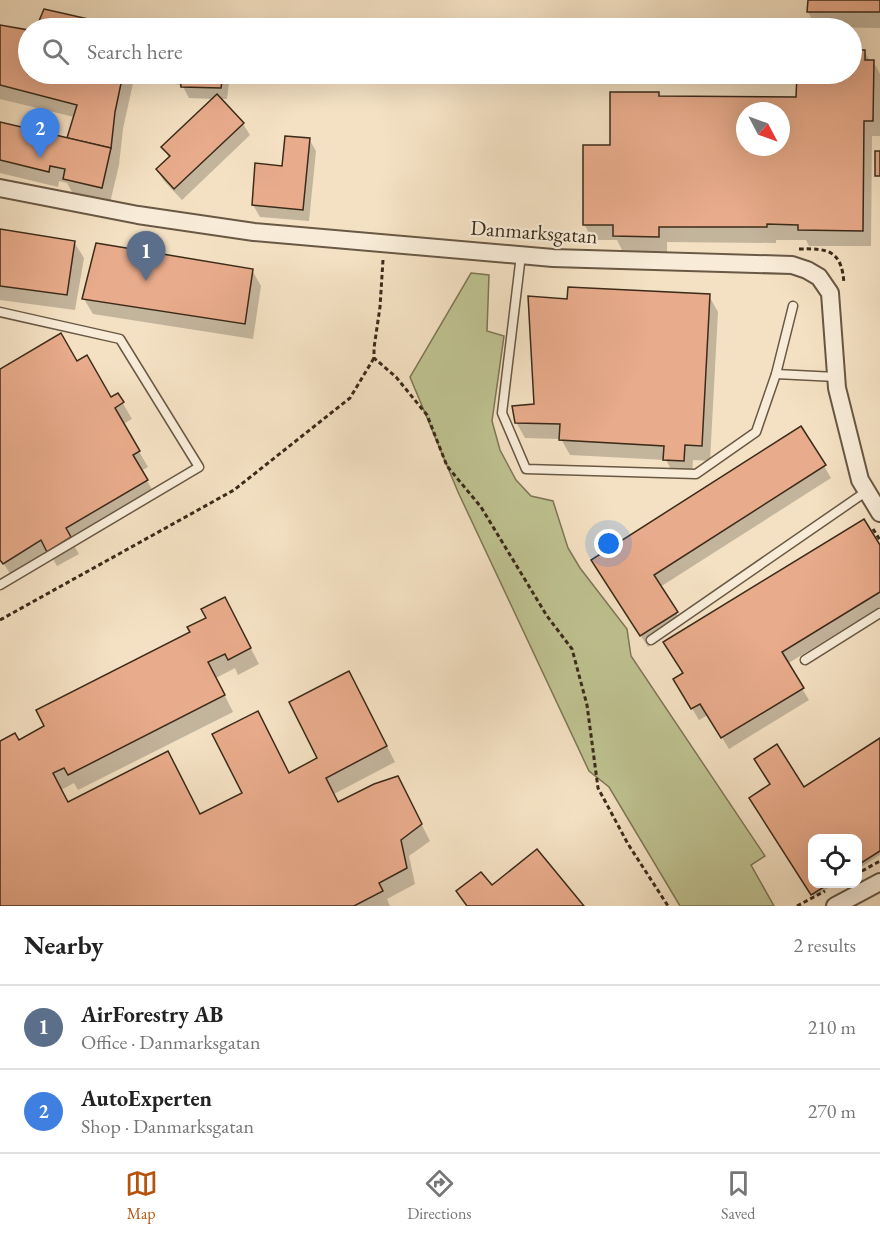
<!DOCTYPE html>
<html lang="en">
<head>
<meta charset="utf-8">
<style>
	:root { --surface:#fff; --page:#f2f2f2; --text:#222; --muted:#767676; --line:#e0e0e0; --accent:#b45309 }
	body { margin:0; font-family:"EB Garamond",serif; background:var(--page); color:var(--text) }
	.controls { position:absolute; right:18px; bottom:18px; display:grid; overflow:hidden; border-radius:12px; box-shadow:0 6px 24px #0002 }
	.controls button { width:54px; height:54px; display:grid; place-items:center; padding:0; border:0; border-bottom:2px solid var(--line); background:var(--surface); color:var(--text); font:30px sans-serif }
	.compass { position:absolute; left:736px; top:102px; width:54px; height:54px; border-radius:50%; background:var(--surface); box-shadow:0 6px 24px #0002; rotate:131deg }
	.you { position:absolute; left:609px; top:544px; width:21px; height:21px; margin:-15px; border:4px solid #fff; border-radius:50%; background:#1a73e8; box-shadow:0 0 0 9px #1a73e833 }
	.badge { display:grid; place-items:center; width:39px; height:39px; border-radius:50%; background:var(--accent); color:#fff; font-size:20px; font-weight:700 }
	.pin { position:absolute; translate:-50% -50px; filter:drop-shadow(0 2px 3px #0008) }
	.pin::after { content:''; position:absolute; top:32px; width:21px; height:18px; background:inherit; clip-path:polygon(0 0,100% 0,50% 100%) }
	.list { margin:0; padding:0; list-style:none }
	h2 { display:flex; justify-content:space-between; align-items:center; height:78px; margin:0; padding:0 24px; font-size:26px }
	h2 small { font-size:20px; font-weight:400; color:var(--muted) }
	.list li { display:grid; grid-template-columns:39px 1fr auto; gap:18px; align-items:center; box-sizing:border-box; height:84px; padding:0 24px; border-top:2px solid var(--line) }
	.list b { display:block; font-size:22px; white-space:nowrap }
	.list p { margin:0; font-size:20px; white-space:nowrap; color:var(--muted) }
	.list em { font-size:20px; font-style:normal; color:var(--muted) }
	.icon { flex:none; width:33px; height:33px; fill:none; stroke:currentColor; stroke-width:2; stroke-linecap:round; stroke-linejoin:round }
	.map { position:relative; flex:none; width:880px; height:906px; overflow:hidden }
	.search { position:absolute; background:var(--surface); box-shadow:0 6px 24px #0002; left:18px; right:18px; top:18px; height:66px; display:flex; align-items:center; gap:15px; box-sizing:border-box; padding:0 21px; border-radius:33px; color:var(--muted); font-size:22px }
	.sheet { height:246px; background:var(--surface) }
	nav { display:flex; justify-content:space-around; align-items:center; box-sizing:border-box; height:84px; border-top:2px solid var(--line); background:var(--surface); font-size:16px; color:var(--muted) }
	nav a { display:grid; justify-items:center; gap:3px }
	nav .on { color:var(--accent) }
	.map>svg:first-child { display:block }
</style>
</head>
<body>
<div class="map">
<svg width="880" height="906" viewBox="0 0 880 906">
	<rect width="100%" height="100%" fill="#f4e1c3"/>
	<filter id="stains"><feTurbulence type="fractalNoise" baseFrequency=".00333" numOctaves="4"/><feColorMatrix values="0 0 0 0 .2 0 0 0 0 .09 0 0 0 0 .02 0 0 0 .5 -.17"/></filter>
	<radialGradient id="worn" r=".72"><stop offset=".6" stop-color="#630" stop-opacity="0"/><stop offset="1" stop-color="#630" stop-opacity=".3"/></radialGradient>
	<path fill="#bfc291" stroke="#7d7655" stroke-width="1.5" d="M471 273 489 275 487 331 504 336 492 421 500 450 516 480 531 496 553 501 568 548 580 568 627 629 631 656 765 856 751 865 774 906H680L609 787 589 771 458 492 410 377Z"/>
	<g fill="#0003" fill-rule="evenodd">
		<path d="M809 0H880V28L817 27 808 12Z"/>
		<path d="M45 11 121 28H37Z"/>
		<path d="M0 27 28 31V74H135L123 129 119 165 110 203 73 194 67 183 59 181 58 187 0 173V123L68 139 74 117 0 99Z"/>
		<path d="M852 51H864L870 61H873L880 74V136H872L871 246H809L806 240H776V243L667 242V252H623L617 240H593L584 224 611 147 658 94 660 98H798V74H852ZM745 111H781V147H745Z"/>
		<path d="M161 74H230L227 99H220L243 124 250 135 182 200 164 181 157 170 169 158 163 147 214 99 189 98 182 85 167 83Z"/>
		<path d="M309 139 316 151 309 221 260 217 253 205Z"/>
		<path d="M0 230 74 242 84 258 75 310 0 300Z"/>
		<path d="M252 270 261 286 253 339 93 314 84 299Z"/>
		<path d="M709 296 718 312 710 461 693 460 692 476 674 475 666 460 570 455 561 439 525 438 516 422 536 406 569 300Z"/>
		<path d="M77 363 110 399 118 395 132 419 123 424 148 467 141 471 156 496 73 544 79 554 57 566 51 555 13 578 0 558V371Z"/>
		<path d="M824 466 831 478 660 587 683 624 648 647 600 572Z"/>
		<path d="M880 548V607L787 664 809 700 729 749 708 715 699 720 682 692 685 674Z"/>
		<path d="M233 615 259 664 238 675 235 668 216 678 233 712 78 790 74 783 61 790 68 804 200 816 244 793 266 728 290 774 319 759 358 689 395 762 334 794 339 803 406 794 430 841 409 856 415 884 387 899 390 906H0V743L18 741Z"/>
		<path d="M880 740V855L858 869V838H812V884H835L814 897 751 798 771 785 804 789Z"/>
	</g>
	<g fill="#e8ab8b" stroke="#3b2b19" stroke-width="1.5" fill-rule="evenodd">
		<path d="M808 0H880V12H807Z"/>
		<path d="M44 9 128 28H36Z"/>
		<path d="M0 25 28 30V74H123L115 112 111 148 67 138 77 105 0 85Z"/>
		<path d="M852 50H865V60H874L873 121H864L863 231 798 230V225L767 224V227H659V237L613 236V225H583V145H610V92H659V96L796 97 797 74H852ZM745 111H781V147H745Z"/>
		<path d="M171 74H223L221 88 181 87 180 75Z"/>
		<path d="M217 94 244 123 174 189 156 169 170 156 161 147Z"/>
		<path d="M0 122 111 148 102 188 63 179 65 169 50 166 49 172 0 160Z"/>
		<path d="M285 136 310 138 303 210 252 205 255 163 282 166Z"/>
		<rect x="875" y="151" width="5" height="25"/>
		<path d="M0 229 75 241 67 295 0 286Z"/>
		<path d="M96 243 253 269 245 324 82 299Z"/>
		<path d="M568 287 710 294 702 446 685 445 684 461 663 460 664 446 559 440 560 424 515 423 512 406 534 404 528 296 567 299Z"/>
		<path d="M61 333 77 361 87 355 111 397 118 393 124 402 115 408 140 451 133 455 148 480 66 528 71 537 47 552 41 540 3 564 0 560V369Z"/>
		<path d="M801 426 826 465 654 575 678 612 640 636 591 560Z"/>
		<path d="M864 519 880 545V592L782 652 804 688 721 738 700 704 691 709 673 679 683 673 663 642Z"/>
		<path d="M225 597 251 648 228 660 225 654 208 662 225 695 68 775 64 768 53 773 68 802 168 751 200 814 242 793 212 734 258 711 289 773 317 758 289 702 349 671 387 746 326 778 338 802 374 784 398 776 422 824 401 840 407 868 379 883 383 891 354 906H0V741L15 733 19 740 44 726 36 710 190 632 187 627 206 618 201 609Z"/>
		<path d="M880 738V851L858 865V838H812V884H829L811 895 749 798 770 784 754 759 777 744 804 787Z"/>
		<path d="M537 849 584 906H467L456 891 481 872 492 885Z"/>
	</g>
	<g fill="none" stroke-linecap="round" stroke-linejoin="round">
		<defs>
			<g id="lane">
				<path d="M521 255 502 413 526 469 696 474 756 432 776 374 793 306"/>
				<path d="M0 312 120 339 199 467 0 585"/>
				<path d="M776 374 836 377"/>
				<path d="M651 640 867 491"/>
				<path d="M805 660 880 613"/>
			</g>
			<g id="street">
				<path d="M0 188 138 215 254 232 553 258 792 265 807 270 819 277 830 293 837 388 860 480 880 513"/>
				<path d="M835 906 880 882"/>
			</g>
		</defs>
		<use href="#lane" stroke="#695844" stroke-width="11"/>
		<use href="#street" stroke="#695844" stroke-width="20"/>
		<g stroke="#3b2b19" stroke-width="3" stroke-dasharray="4.5 3" stroke-linecap="butt">
			<path d="M799 249C829 248 842 251 844 284"/>
			<path d="M383 260 380 307 374 348V358L396 377 427 415 447 466 481 507 547 616 572 649 587 705 598 788 628 844 668 906"/>
			<path d="M873 529 880 540"/>
			<path d="M0 620 234 490 350 398 374 358"/>
			<path d="M862 871 880 861"/>
			<path d="M797 906 825 891"/>
		</g>
		<use href="#lane" stroke="#f8ecd8" stroke-width="8"/>
		<use href="#street" stroke="#f8ecd8" stroke-width="16"/>
	</g>
	<g text-anchor="middle" stroke-width="4.5" stroke-linejoin="round" paint-order="stroke">
		<g font-size="21" fill="#3b2b19" stroke="#f8ecd8">
			<text transform="translate(534 232) rotate(4)" y="7">Danmarksgatan</text>
		</g>
	</g>
	<rect width="100%" height="100%" filter="url(#stains)"/>
	<rect width="100%" height="100%" fill="url(#worn)"/>
</svg>
<div class="controls">
<button><svg class="icon" aria-label="locate" viewBox="0 0 24 24"><circle cx="12" cy="12" r="6"/><path d="M12 2v4M12 18v4M2 12h4M18 12h4"/></svg></button>
</div>
<svg class="compass" viewBox="-18 -18 36 36"><path d="M0-13l5 13h-10z" fill="#e53935"/><path d="M0 13l5-13h-10z" fill="#767676"/></svg>
<div class="you"></div>
<div class="pin badge" style="left:146px;top:281px;background:#5c6f8a">1</div>
<div class="pin badge" style="left:40px;top:158px;background:#3f7fe0">2</div>
<div class="search"><svg class="icon" aria-label="search" viewBox="0 0 24 24"><circle cx="10" cy="10" r="6"/><path d="M15 15l6 6"/></svg>Search here</div>
</div>
<section class="sheet">
<h2>Nearby<small>2 results</small></h2>
<ul class="list">
<li><span class="badge" style="background:#5c6f8a">1</span><div><b>AirForestry AB</b><p>Office · Danmarksgatan</p></div><em>210 m</em></li>
<li><span class="badge" style="background:#3f7fe0">2</span><div><b>AutoExperten</b><p>Shop · Danmarksgatan</p></div><em>270 m</em></li>
</ul>
</section>
<nav>
<a class="on"><svg class="icon" aria-label="map" viewBox="0 0 24 24"><path d="M3 6l6-2 6 2 6-2v14l-6 2-6-2-6 2zM9 4v14M15 6v14"/></svg>Map</a>
<a><svg class="icon" aria-label="directions" viewBox="0 0 24 24"><path d="M12 3l9 9-9 9-9-9zM9 14v-3h6M13 9l2 2-2 2"/></svg>Directions</a>
<a><svg class="icon" aria-label="saved" viewBox="0 0 24 24"><path d="M7 4h10v16l-5-4-5 4z"/></svg>Saved</a>
</nav>
</body>
</html>
